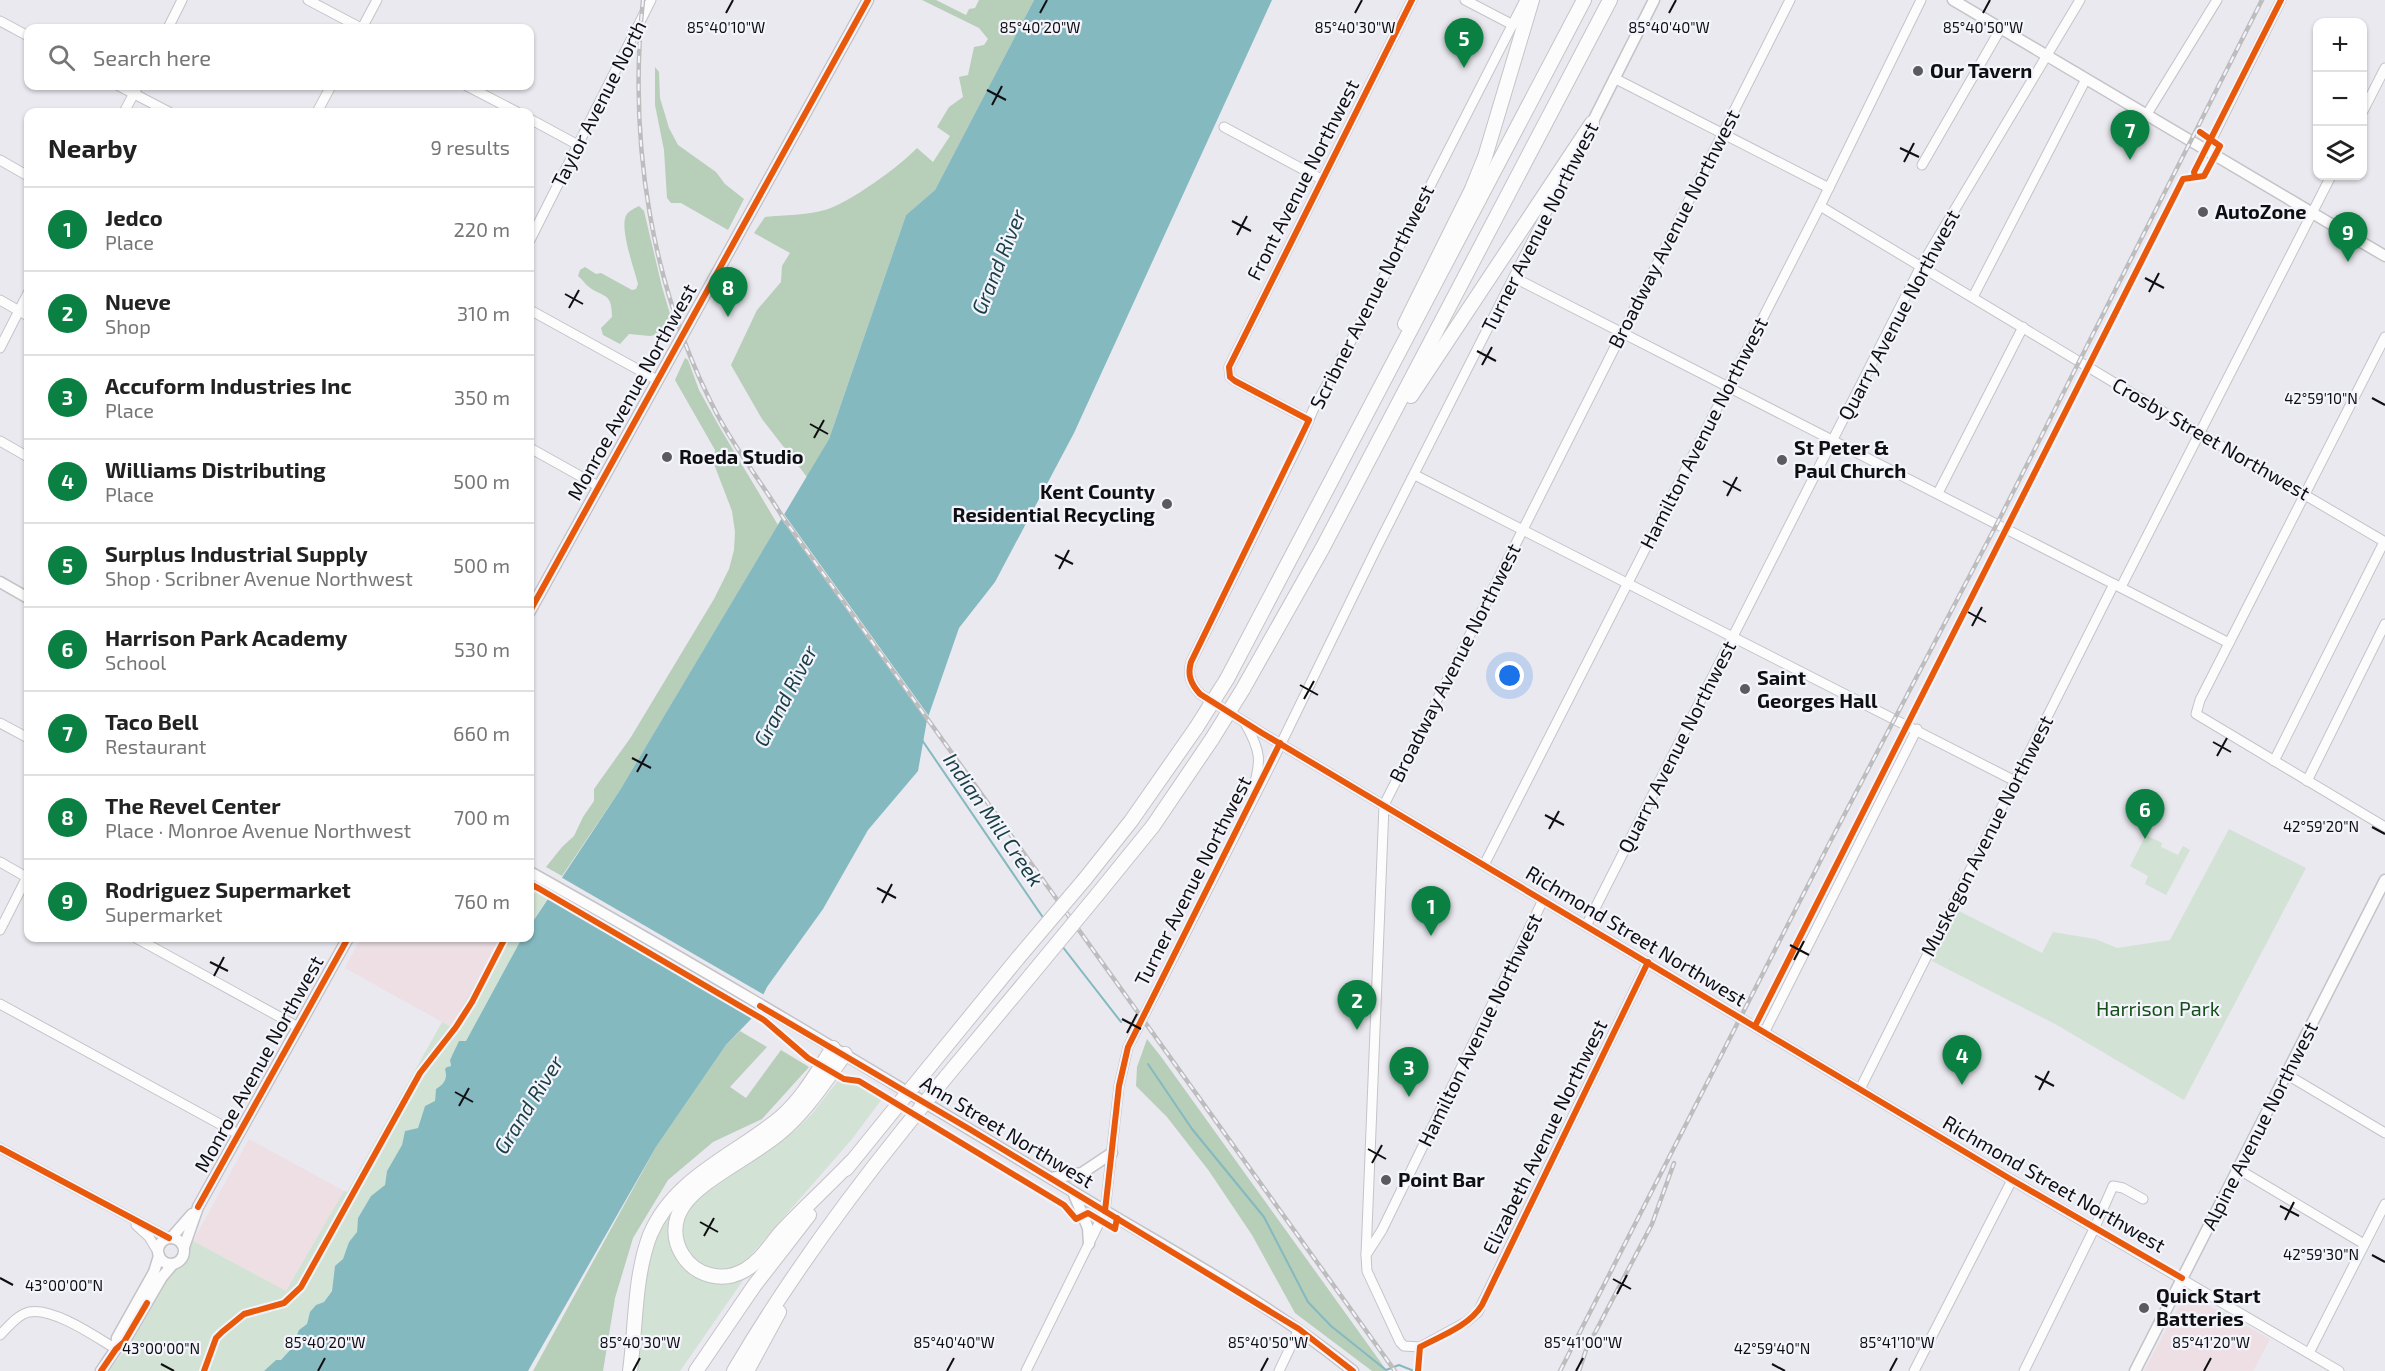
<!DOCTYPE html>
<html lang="en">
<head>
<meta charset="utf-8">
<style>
	:root { --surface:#fff; --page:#f6f6f6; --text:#222; --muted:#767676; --line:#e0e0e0; --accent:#0b8043 }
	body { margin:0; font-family:"Exo 2",sans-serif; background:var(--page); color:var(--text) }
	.controls { position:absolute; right:18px; top:18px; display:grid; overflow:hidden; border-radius:12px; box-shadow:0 2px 4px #0004 }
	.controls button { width:54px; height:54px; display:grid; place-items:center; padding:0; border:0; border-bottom:2px solid var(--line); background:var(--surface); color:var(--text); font:30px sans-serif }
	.you { position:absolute; left:1510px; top:676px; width:21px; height:21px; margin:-15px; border:4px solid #fff; border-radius:50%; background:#1a73e8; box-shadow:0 0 0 9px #1a73e833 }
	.badge { display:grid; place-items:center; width:39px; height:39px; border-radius:50%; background:var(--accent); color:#fff; font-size:20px; font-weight:700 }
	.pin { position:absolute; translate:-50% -50px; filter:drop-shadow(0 2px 3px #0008) }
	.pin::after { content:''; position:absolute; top:32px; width:21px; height:18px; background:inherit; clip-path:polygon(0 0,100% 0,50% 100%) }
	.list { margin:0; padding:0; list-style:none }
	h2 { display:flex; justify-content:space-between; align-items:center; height:78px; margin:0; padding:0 24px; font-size:26px }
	h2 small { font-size:20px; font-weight:400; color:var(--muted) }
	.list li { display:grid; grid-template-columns:39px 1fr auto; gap:18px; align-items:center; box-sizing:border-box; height:84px; padding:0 24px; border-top:2px solid var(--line) }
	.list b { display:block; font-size:22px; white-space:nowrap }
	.list p { margin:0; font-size:20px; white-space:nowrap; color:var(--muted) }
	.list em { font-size:20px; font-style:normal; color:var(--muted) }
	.icon { flex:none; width:33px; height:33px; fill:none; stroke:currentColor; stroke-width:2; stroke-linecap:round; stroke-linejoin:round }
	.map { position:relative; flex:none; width:2385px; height:1371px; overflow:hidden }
	.search { position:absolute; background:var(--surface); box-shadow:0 2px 4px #0004; left:24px; top:24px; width:510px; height:66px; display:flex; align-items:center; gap:15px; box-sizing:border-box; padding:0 21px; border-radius:12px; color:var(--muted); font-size:22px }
	.panel { position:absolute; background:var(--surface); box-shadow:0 2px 4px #0004; left:24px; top:108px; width:510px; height:834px; border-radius:12px }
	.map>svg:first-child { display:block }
</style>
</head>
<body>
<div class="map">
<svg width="2385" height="1371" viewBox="0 0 2385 1371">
	<rect width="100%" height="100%" fill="#e9e9ef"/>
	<g fill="#eddfe4">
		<path d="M361 938H501L451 1027 345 968Z"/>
		<path d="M249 1139 344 1191 286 1291 193 1241Z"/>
		<path d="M2186 1293 2270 1339 2253 1371H2144Z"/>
	</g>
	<g fill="#d2e2d4">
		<path d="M2229 829 2306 868 2184 1100 2057 1025 1932 961 1957 910 2042 953 2053 932 2095 939 2117 948 2170 940Z"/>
		<path d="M2146 835 2162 843 2161 847 2178 855 2183 846 2190 850 2166 895 2145 884 2148 876 2130 866Z"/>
		<path d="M530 885 549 896 530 926Z"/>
		<path d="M501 938H522L466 1041 459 1044 450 1060C453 1070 444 1083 436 1090L435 1102 425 1106 418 1128 405 1131 402 1145 387 1171 385 1185 371 1196 358 1218 357 1232 349 1242 343 1260 335 1267 332 1290 324 1302 316 1305 311 1312 307 1324 300 1330 291 1349 281 1360H276L264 1371H108L123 1353 165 1277 184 1261 190 1243 193 1241 286 1291 344 1191 347 1192 442 1022 451 1027Z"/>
		<path d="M839 1079 846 1083H858L882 1099 852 1139 742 1265C697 1282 663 1238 696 1200L795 1131 812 1114Z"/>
		<path d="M676 1205 685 1266 746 1276 680 1371H635C641 1316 638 1250 676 1205Z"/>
	</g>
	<g fill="#b7ceb9">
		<path d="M922 0H936L966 15 969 9 975 8 979 0H1034L935 190 906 215 829 439 807 477 762 419 731 365 757 310 781 282 782 266 790 253 754 233 765 217C785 215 806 215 825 210 848 204 900 166 917 148L933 162 950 136 937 127 949 107 963 97 959 77 968 75 974 47 984 45 988 39 979 28Z"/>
		<path d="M655 67 659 72 660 98 669 128 678 145 716 172 725 184 744 199 728 230 681 203H671L667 198 664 150 655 105Z"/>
		<path d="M639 206 644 211 662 287 673 324 669 332 650 336 629 334 620 344 603 335 601 328 612 317C612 292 604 298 589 287 585 284 582 279 578 276L580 270 585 267 596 274 601 273 632 290 636 289 638 284C635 271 618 225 627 214 629 211 635 208 639 206Z"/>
		<path d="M685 358 688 360 699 390 720 428 778 525 620 790 562 876 546 867 562 847 574 836 583 817 594 801V789L631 737 714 599 729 569 734 550 735 532 732 511 714 464 715 450 675 380Z"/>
		<path d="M740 1031 767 1047 730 1087 746 1098 781 1050 809 1067 762 1119 713 1142 668 1180 633 1238 615 1298 603 1371H533L656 1147 726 1045Z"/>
		<path d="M1147 1039 1162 1058 1387 1371H1372L1295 1313 1252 1235 1209 1171 1167 1117 1136 1086 1137 1067Z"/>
	</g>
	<path fill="#84b9c0" d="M1034 0H1272L1074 433 995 582 959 628 927 720 918 771 868 830 823 909 767 987 752 1018 726 1045 656 1147 528 1371H264L276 1360H281L291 1349 299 1330 307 1324 310 1312 316 1305 324 1302 332 1291 335 1266 343 1259 349 1242 357 1232 358 1218 371 1196 385 1185 387 1171 402 1145 405 1131 418 1128 425 1106 435 1101 436 1089C444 1084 448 1079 445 1069L447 1067 451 1066 450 1060 459 1041H466L522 938H530V926L620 790 829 439 906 215 935 190Z"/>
	<g fill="#e9e9ef">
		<path d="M784 514 931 719 930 725 780 517Z"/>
		<path d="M559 876 766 996 755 1016 546 895Z"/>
	</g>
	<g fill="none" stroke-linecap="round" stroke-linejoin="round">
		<g stroke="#84b9c0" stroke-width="2">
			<path d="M922 740 1044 919"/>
			<path d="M1062 946 1121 1022"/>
			<path d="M1148 1064 1192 1129 1264 1217 1308 1302 1331 1326 1386 1370 1399 1365 1414 1371"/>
		</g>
		<defs>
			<g id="minor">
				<path d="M308 0 361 28"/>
				<path d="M1465 0 1513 25"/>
				<path d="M1525 0 1352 339 1313 410 1301 439 1191 662C1187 675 1191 684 1200 694L1262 733 2012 1180 2339 1371"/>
				<path d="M0 21 28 36"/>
				<path d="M168 28 182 0"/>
				<path d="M362 28 377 0"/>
				<path d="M1614 78 1829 188"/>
				<path d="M119 86 169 112"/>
				<path d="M467 86 517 112"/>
				<path d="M124 112 138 86"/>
				<path d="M317 112 331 86"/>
				<path d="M2362 113 2385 68"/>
				<path d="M2147 114 2217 0"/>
				<path d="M530 119 578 145"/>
				<path d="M1224 127 1321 179"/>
				<path d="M2206 151 2281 0"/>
				<path d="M0 160 28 176"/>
				<path d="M1922 165 2001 28"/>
				<path d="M1820 206 2138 397 2385 542"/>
				<path d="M530 240 651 0"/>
				<path d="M1515 278 2229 643"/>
				<path d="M1973 297 2086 79"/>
				<path d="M0 300 28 316"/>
				<path d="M530 310 657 380"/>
				<path d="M2385 337 2200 700 2196 714 2385 827"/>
				<path d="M0 348 28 293"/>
				<path d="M1309 420 1235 381 1230 377 1229 367 1412 0"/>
				<path d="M0 441 28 457"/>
				<path d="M530 448 598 486"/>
				<path d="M1415 475 2015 781"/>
				<path d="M1938 493 2023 327"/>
				<path d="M2121 587 2331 176"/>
				<path d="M0 723 28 738"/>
				<path d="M1245 723C1261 751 1262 761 1252 792"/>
				<path d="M2274 761 2384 542"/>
				<path d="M2307 781 2385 624"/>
				<path d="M0 862 28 878"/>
				<path d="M1484 865 1820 206 1921 0"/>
				<path d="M1586 926 1921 266 2080 0"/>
				<path d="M0 930 28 875"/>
				<path d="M136 938 298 1027"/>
				<path d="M1648 962 1478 1312 1466 1322 1420 1347 1404 1346 1400 1342 1367 1271 1366 1255 1384 805 1790 0"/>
				<path d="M0 1004 238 1134"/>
				<path d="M1765 1031 1917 729"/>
				<path d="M2286 1074 2385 1133"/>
				<path d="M1860 1089 2114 584"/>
				<path d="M0 1148 169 1238"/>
				<path d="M2238 1169 2364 1244"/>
				<path d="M136 1225 149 1237 158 1252"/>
				<path d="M1366 1255 1382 1230 1543 900"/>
				<path d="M0 1335C8 1327 17 1315 29 1312 53 1307 96 1337 116 1349"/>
				<path d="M2309 1353 2385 1204"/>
				<path d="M1026 1371 1105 1211 1119 1086 1128 1047 1274 758 1377 547 1570 166"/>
				<path d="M1279 1371 1299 1329"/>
				<path d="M1914 1371 2012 1180"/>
				<path d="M2024 1371 2095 1227 2113 1186 2123 1188 2143 1199"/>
			</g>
			<g id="major">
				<path d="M1953 0 2385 256"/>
				<path d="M1592 123 1654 0"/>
				<path d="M0 582 28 598"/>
				<path d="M530 611 868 0"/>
				<path d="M530 872C713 974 892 1083 1072 1191 1167 1249 1267 1301 1353 1371"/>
				<path d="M1051 1178 1082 1173 1112 1153"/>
				<path d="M1073 1192 1088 1228 1089 1244"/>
				<circle cx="171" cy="1251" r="13"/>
				<path d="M171 1238 192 1214"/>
				<path d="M184 1247 198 1207 348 938"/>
				<path d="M116 1349 117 1338 154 1272 159 1256"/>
				<path d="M101 1371 116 1349 124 1342 162 1277 173 1264"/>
				<path d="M2135 1371 2385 880"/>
			</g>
			<g id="highway">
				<path d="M1405 324 1472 189 1485 157 1532 0"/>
				<path d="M1411 396 1592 123"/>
				<path d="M1227 679 1584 0"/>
				<path d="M1243 689 1322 549 1610 0"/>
				<path d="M1085 879 1131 821 1196 728"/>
				<path d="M1097 895 1153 826 1212 739"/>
				<path d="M845 1054C825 1081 807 1110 781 1132 755 1155 701 1179 683 1206 673 1221 673 1239 682 1254 695 1276 723 1283 745 1270 761 1261 771 1243 783 1230 805 1207 829 1185 851 1162"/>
				<path d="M929 1067 1018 958"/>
				<path d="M946 1077 1031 975"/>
				<path d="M846 1169 889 1116"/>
				<path d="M630 1371C636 1327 634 1277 650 1235 674 1177 736 1155 781 1117 803 1098 817 1072 833 1048"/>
				<path d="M696 1371 754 1286 809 1215"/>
				<path d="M734 1371C785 1284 843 1204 906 1126"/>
				<path d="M747 1371 779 1312"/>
			</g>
		</defs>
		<use href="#minor" stroke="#c4c4c8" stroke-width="11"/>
		<use href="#major" stroke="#c4c4c8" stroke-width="13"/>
		<use href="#highway" stroke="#c4c4c8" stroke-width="16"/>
		<use href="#minor" stroke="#fcfcfd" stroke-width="9"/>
		<use href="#major" stroke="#fcfcfd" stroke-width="10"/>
		<use href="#highway" stroke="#fcfcfd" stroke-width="14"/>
		<defs>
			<g id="rail">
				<path d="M643 0C628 142 651 289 718 416 737 451 761 482 782 516L1395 1371"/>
				<path d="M1560 1371 1829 844 2001 516 2262 0"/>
				<path d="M1579 1371 1586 1350 1652 1224 1674 1163"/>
			</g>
		</defs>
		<use href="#rail" stroke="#bdbdbe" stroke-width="4.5"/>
		<use href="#rail" stroke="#f4f4fd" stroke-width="2" stroke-dasharray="7" stroke-linecap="butt"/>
		<defs>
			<g id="highway-bridge">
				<path d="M1196 728 1227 679"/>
				<path d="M1212 739 1243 689"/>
				<path d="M1018 958 1085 879"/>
				<path d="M1031 975 1097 895"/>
				<path d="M889 1116 929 1067"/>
				<path d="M906 1126 946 1077"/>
			</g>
		</defs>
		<use href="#highway-bridge" stroke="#c4c4c8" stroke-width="16" stroke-linecap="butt"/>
		<use href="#highway-bridge" stroke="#fcfcfd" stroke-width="14"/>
		<defs>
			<g id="cycleway">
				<path d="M1412 0 1229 367 1230 377 1235 381 1309 420 1191 662C1187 675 1191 684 1200 694L1262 733 2012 1180 2182 1278"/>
				<path d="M2195 177 2194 172 2281 0"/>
				<path d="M530 611 868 0"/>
				<path d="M530 891 532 885 538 888 764 1020 808 1058 844 1079 859 1081 1064 1205 1076 1219 1088 1213 1115 1229 1117 1218"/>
				<path d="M760 1006 971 1130 1299 1329 1353 1371"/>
				<path d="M1755 1026 2183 179 2204 176 2220 146 2200 132"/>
				<path d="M0 1148 169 1238"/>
				<path d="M198 1207 348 938"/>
				<path d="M1105 1211 1119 1086 1128 1047 1280 743"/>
				<path d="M101 1371 116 1349 124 1342 147 1303"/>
				<path d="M204 1371 216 1338 222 1332 244 1314 284 1303 301 1287 420 1073 456 1027 472 1002 505 938"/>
				<path d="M1418 1371 1420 1347C1441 1336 1469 1326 1482 1305L1648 962"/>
			</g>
		</defs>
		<use href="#cycleway" stroke="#f4f4fd" stroke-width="10"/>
		<use href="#cycleway" stroke="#e8590c" stroke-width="6"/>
	</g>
	<path fill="none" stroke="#0f0f12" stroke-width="2" d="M726 13 733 0M1040 13 1047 0M1355 13 1362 0M1669 13 1676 0M1983 13 1990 0M987 90 1006 100M992 105 1002 86M1900 148 1919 157M1904 162 1914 143M1232 221 1251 231M1237 235 1247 216M2145 278 2164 288M2149 292 2159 273M565 294 583 304M569 308 579 290M1477 351 1496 361M1482 365 1492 347M2372 398 2385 405M810 424 828 434M814 438 824 420M1723 481 1741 491M1727 496 1737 477M1055 555 1073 564M1059 569 1069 550M1968 612 1986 622M1972 626 1982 607M1300 685 1318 695M1304 699 1314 681M2213 742 2231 752M2217 756 2227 738M632 758 651 768M637 772 647 754M1545 815 1564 825M2372 827 2385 834M1549 829 1559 811M877 888 896 898M882 903 892 884M1790 945 1809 955M1794 960 1804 941M210 962 228 971M214 976 224 957M1122 1019 1141 1029M1127 1033 1137 1014M2035 1076 2054 1086M2039 1090 2049 1071M455 1092 473 1102M459 1106 469 1088M1368 1149 1386 1159M1372 1163 1382 1145M2280 1206 2299 1216M2285 1220 2294 1202M700 1222 718 1232M704 1236 714 1218M2372 1255 2385 1262M0 1278 13 1285M1613 1279 1631 1289M1617 1294 1627 1275M161 1364 174 1371M1772 1364 1785 1371M318 1371 325 1358M633 1371 640 1358M947 1371 954 1358M1261 1371 1268 1358M1576 1371 1583 1358M1890 1371 1897 1358M2204 1371 2211 1358"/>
	<g fill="#5b5b5f" stroke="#f4f4fd" stroke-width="2">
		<circle cx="1918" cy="71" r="6"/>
		<circle cx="2203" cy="212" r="6"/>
		<circle cx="667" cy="457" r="6"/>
		<circle cx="1782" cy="460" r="6"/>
		<circle cx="1167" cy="504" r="6"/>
		<circle cx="1745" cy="689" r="6"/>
		<circle cx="1386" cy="1180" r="6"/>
		<circle cx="2144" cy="1308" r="6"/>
	</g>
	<g text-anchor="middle" stroke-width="4.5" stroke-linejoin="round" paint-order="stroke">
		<g font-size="20" font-weight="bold" fill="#0f0f12" stroke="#f4f4fd" text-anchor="start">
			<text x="1930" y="78">Our Tavern</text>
			<text x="2215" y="219">AutoZone</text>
			<text x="1794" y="455">St Peter &amp;<tspan x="1794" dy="23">Paul Church</tspan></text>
			<text x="679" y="464">Roeda Studio</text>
			<text x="1155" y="499" text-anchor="end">Kent County<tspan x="1155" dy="23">Residential Recycling</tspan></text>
			<text x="1757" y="685">Saint<tspan x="1757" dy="23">Georges Hall</tspan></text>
			<text x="1398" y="1187">Point Bar</text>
			<text x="2156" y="1303">Quick Start<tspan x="2156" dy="23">Batteries</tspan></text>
		</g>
		<g font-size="20" fill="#0f0f12" stroke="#f4f4fd">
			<text transform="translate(599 104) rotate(-63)" y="7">Taylor Avenue North</text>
			<text transform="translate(1303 180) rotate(-63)" y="7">Front Avenue Northwest</text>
			<text transform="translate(1540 227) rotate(-63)" y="7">Turner Avenue Northwest</text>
			<text transform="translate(1674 229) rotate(-63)" y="7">Broadway Avenue Northwest</text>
			<text transform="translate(1372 297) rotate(-63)" y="7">Scribner Avenue Northwest</text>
			<text transform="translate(1899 315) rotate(-62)" y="7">Quarry Avenue Northwest</text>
			<text transform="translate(632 392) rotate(-61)" y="7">Monroe Avenue Northwest</text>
			<text transform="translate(1704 433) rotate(-63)" y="7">Hamilton Avenue Northwest</text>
			<text transform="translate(2211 439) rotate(30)" y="7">Crosby Street Northwest</text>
			<text transform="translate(1455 663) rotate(-63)" y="7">Broadway Avenue Northwest</text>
			<text transform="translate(1677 747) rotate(-63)" y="7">Quarry Avenue Northwest</text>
			<text transform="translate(1987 836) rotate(-63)" y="7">Muskegon Avenue Northwest</text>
			<text transform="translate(1193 881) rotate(-63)" y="7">Turner Avenue Northwest</text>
			<text transform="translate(1636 936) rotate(31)" y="7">Richmond Street Northwest</text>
			<text transform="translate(1480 1030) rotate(-64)" y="7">Hamilton Avenue Northwest</text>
			<text transform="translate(259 1064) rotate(-61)" y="7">Monroe Avenue Northwest</text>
			<text transform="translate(2260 1126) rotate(-63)" y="7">Alpine Avenue Northwest</text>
			<text transform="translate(1007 1132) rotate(31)" y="7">Ann Street Northwest</text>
			<text transform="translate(1545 1137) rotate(-64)" y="7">Elizabeth Avenue Northwest</text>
			<text transform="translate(2054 1184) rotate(30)" y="7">Richmond Street Northwest</text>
		</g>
		<g font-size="20" fill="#165018" stroke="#f4f4fd">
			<text x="2158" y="1016">Harrison Park</text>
		</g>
		<g font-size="21" font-style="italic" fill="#193e41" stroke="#f4f4fd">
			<text transform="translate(999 262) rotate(-68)" y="7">Grand River</text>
			<text transform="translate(786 696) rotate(-62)" y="7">Grand River</text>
			<text transform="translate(993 820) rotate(55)" y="7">Indian Mill Creek</text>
			<text transform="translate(529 1105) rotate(-58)" y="7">Grand River</text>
		</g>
	</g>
	<g font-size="15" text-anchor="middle" fill="#0f0f12" stroke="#f4f4fd" stroke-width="4.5" stroke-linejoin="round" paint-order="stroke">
		<text x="726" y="33">85°40'10"W</text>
		<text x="1040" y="33">85°40'20"W</text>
		<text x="1355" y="33">85°40'30"W</text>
		<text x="1669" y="33">85°40'40"W</text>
		<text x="1983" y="33">85°40'50"W</text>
		<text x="2321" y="404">42°59'10"N</text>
		<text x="2321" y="832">42°59'20"N</text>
		<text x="2321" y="1260">42°59'30"N</text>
		<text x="64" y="1291">43°00'00"N</text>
		<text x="325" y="1348">85°40'20"W</text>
		<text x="640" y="1348">85°40'30"W</text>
		<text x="954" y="1348">85°40'40"W</text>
		<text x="1268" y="1348">85°40'50"W</text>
		<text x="1583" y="1348">85°41'00"W</text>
		<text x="1897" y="1348">85°41'10"W</text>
		<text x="2211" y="1348">85°41'20"W</text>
		<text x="161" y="1354">43°00'00"N</text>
		<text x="1772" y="1354">42°59'40"N</text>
	</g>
</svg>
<div class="controls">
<button>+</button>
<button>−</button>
<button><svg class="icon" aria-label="layers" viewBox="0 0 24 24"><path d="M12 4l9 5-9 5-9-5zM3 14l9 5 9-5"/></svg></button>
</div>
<div class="you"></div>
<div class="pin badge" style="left:1431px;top:936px">1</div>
<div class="pin badge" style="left:1357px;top:1030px">2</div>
<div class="pin badge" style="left:1409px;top:1097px">3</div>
<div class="pin badge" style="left:1962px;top:1085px">4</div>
<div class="pin badge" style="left:1464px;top:68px">5</div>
<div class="pin badge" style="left:2145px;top:839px">6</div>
<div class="pin badge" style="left:2130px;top:160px">7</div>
<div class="pin badge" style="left:728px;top:317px">8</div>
<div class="pin badge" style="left:2348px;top:262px">9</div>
<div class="search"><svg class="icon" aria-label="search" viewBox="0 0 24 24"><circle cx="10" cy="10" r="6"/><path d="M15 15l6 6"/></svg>Search here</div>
<section class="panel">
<h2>Nearby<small>9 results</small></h2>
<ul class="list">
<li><span class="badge">1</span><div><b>Jedco</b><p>Place</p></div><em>220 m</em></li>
<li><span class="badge">2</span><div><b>Nueve</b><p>Shop</p></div><em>310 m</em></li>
<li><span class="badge">3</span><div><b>Accuform Industries Inc</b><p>Place</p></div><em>350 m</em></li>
<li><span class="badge">4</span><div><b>Williams Distributing</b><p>Place</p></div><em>500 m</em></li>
<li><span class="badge">5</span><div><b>Surplus Industrial Supply</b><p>Shop · Scribner Avenue Northwest</p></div><em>500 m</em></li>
<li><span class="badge">6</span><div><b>Harrison Park Academy</b><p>School</p></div><em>530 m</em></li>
<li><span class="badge">7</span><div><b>Taco Bell</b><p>Restaurant</p></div><em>660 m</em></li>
<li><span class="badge">8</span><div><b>The Revel Center</b><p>Place · Monroe Avenue Northwest</p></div><em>700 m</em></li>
<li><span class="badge">9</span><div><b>Rodriguez Supermarket</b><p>Supermarket</p></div><em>760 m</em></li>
</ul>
</section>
</div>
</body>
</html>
